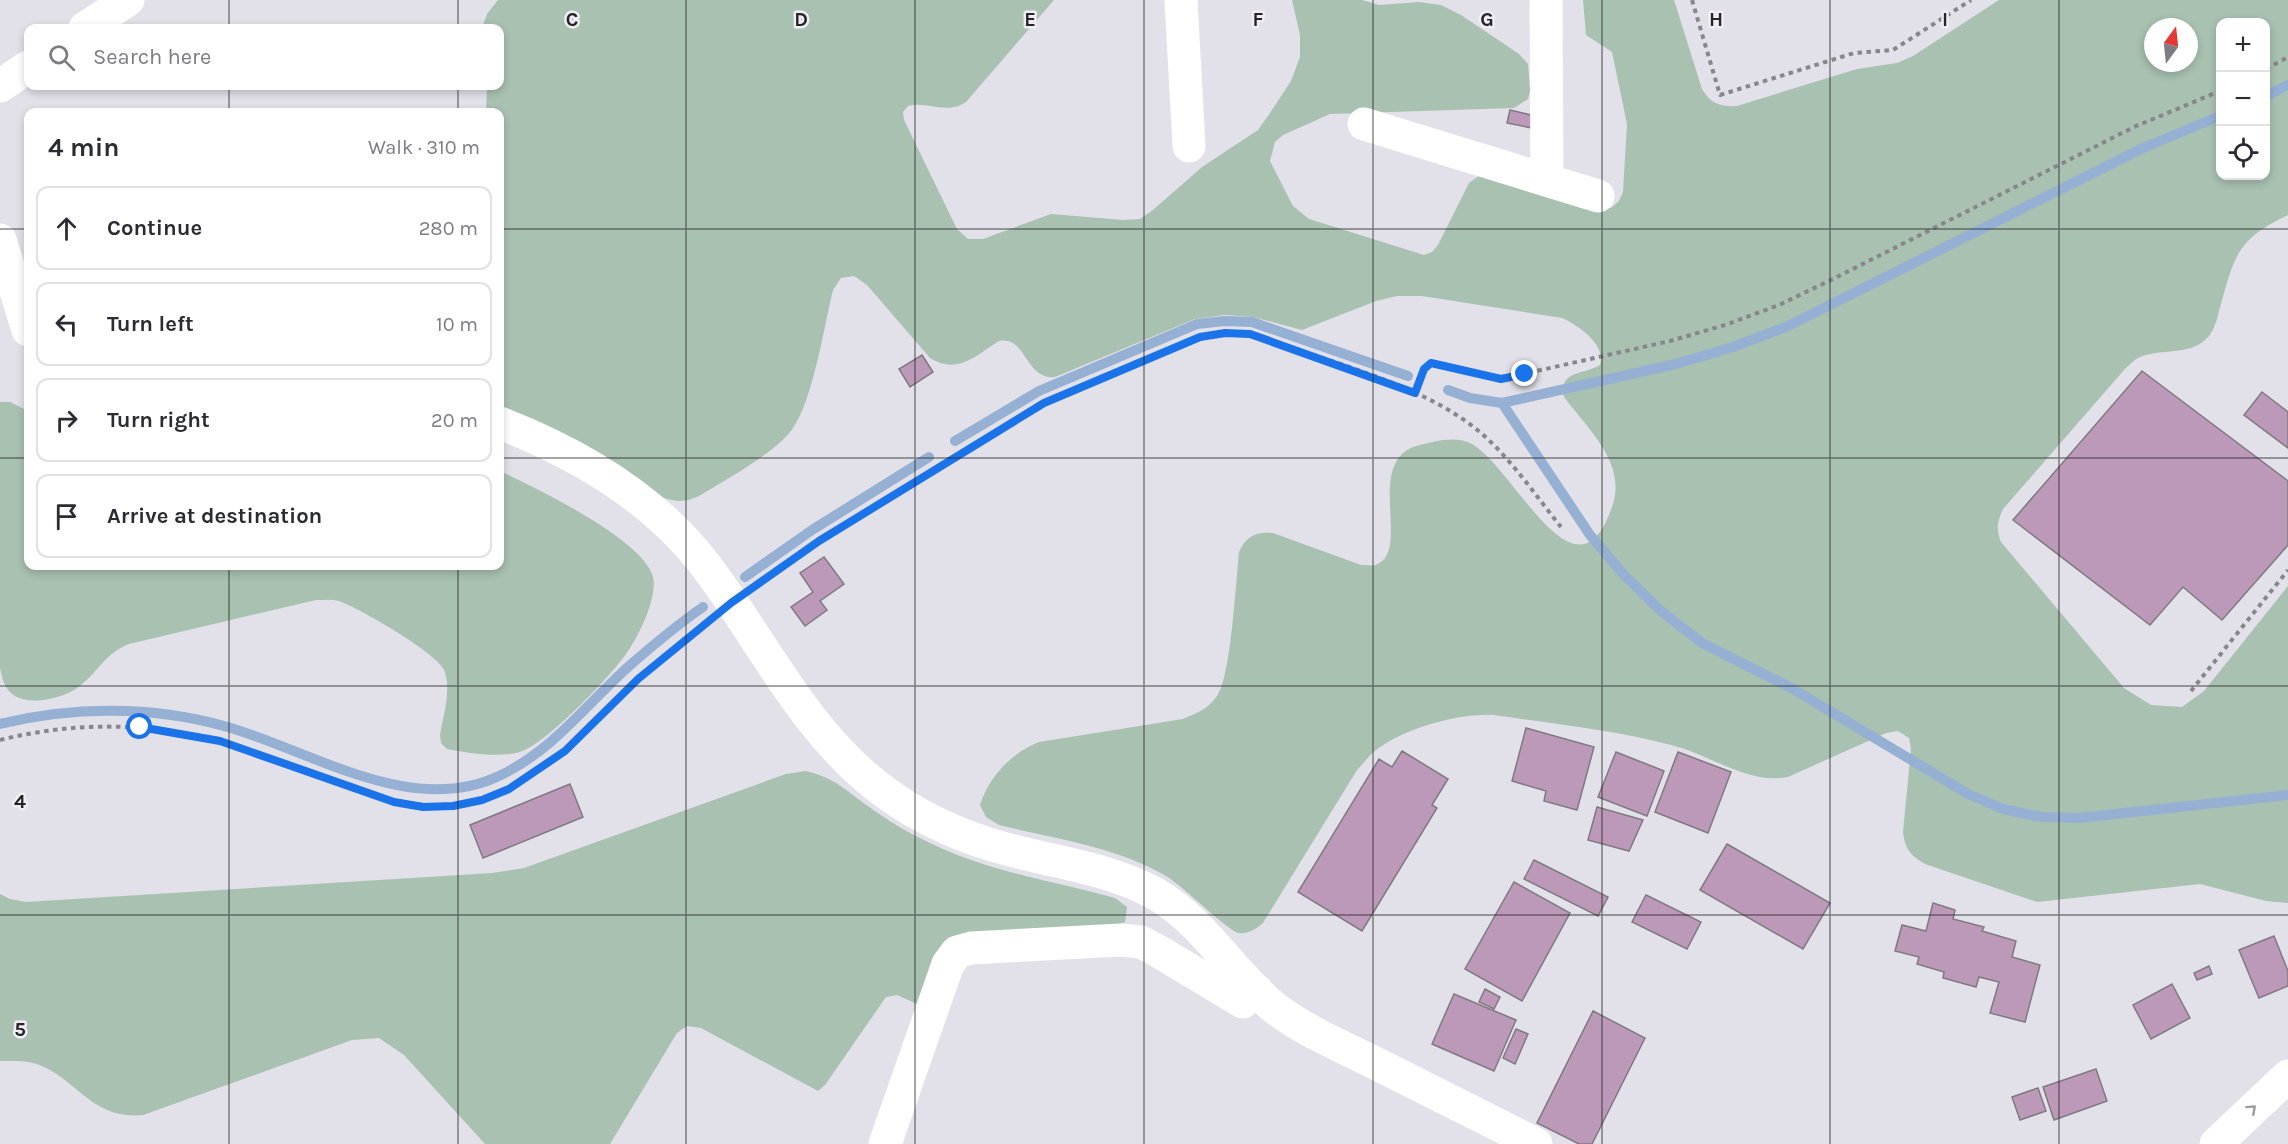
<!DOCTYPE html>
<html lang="en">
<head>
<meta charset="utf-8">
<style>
	:root { --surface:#fff; --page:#f7f7f7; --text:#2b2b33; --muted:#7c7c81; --line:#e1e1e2 }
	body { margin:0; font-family:Karla,sans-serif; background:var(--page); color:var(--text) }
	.controls { position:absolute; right:18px; top:18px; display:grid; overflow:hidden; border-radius:12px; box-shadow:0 3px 9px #0003 }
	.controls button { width:54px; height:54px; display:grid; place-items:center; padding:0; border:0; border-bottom:2px solid var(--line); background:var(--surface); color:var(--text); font:30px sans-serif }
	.compass { position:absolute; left:2144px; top:18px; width:54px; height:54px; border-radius:50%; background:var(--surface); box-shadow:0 3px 9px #0003; rotate:15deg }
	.stop { position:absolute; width:18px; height:18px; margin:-14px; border:4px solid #1a73e8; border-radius:50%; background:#fff }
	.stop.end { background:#1a73e8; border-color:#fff; box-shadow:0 2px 6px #0008 }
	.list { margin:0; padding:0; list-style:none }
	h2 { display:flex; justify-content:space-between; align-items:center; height:78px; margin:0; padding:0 24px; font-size:26px }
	h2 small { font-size:20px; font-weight:400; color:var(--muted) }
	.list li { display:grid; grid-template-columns:39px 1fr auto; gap:18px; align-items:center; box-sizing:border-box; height:84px; margin:0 12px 12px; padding:0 12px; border:2px solid var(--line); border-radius:12px }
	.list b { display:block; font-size:22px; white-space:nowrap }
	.list em { font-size:20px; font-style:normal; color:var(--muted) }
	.icon { flex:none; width:33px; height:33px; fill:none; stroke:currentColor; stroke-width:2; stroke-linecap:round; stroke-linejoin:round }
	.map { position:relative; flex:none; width:2288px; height:1144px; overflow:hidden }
	.search { position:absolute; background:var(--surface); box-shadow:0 3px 9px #0003; left:24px; top:24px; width:480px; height:66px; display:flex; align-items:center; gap:15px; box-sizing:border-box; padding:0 21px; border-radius:12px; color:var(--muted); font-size:22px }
	.panel { position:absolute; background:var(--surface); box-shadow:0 3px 9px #0003; left:24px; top:108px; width:480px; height:462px; border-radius:12px }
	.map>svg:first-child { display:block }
</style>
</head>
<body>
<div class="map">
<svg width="2288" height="1144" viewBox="0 0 2288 1144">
	<rect width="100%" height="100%" fill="#e2e0e8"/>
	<g fill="#a8c1b1" fill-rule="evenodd">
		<path d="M498 0H1054L966 102C947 115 928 101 908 106L903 112 904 120 957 229 968 239H983L1051 214 1123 220 1140 219 1153 210 1202 167 1258 130 1268 116 1291 81 1300 57V35L1292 0H1362L1379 5 1419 2 1441 5 1461 15 1519 54 1528 64 1530 91 1528 99 1514 108 1330 114 1283 135 1275 142 1270 161 1293 206 1309 219 1424 255 1432 252 1438 245 1469 183 1483 173 1600 207 1611 208 1619 201 1623 192 1627 124 1612 52 1586 35 1583 0H1674L1702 89C1711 104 1720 107 1737 106L1857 69 1897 63 1913 56 1999 0H2288V215C2235 240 2234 258 2219 311 2217 320 2213 334 2205 340 2188 356 2158 348 2138 358 2133 361 2128 366 2124 370L2003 509C1997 522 1996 529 2001 542L2124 688 2151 705 2182 707 2204 691 2288 586V903L2266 901 2200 884 2037 902 1925 864C1910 855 1905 849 1903 832L1911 749 1909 738 1898 731 1886 733 1788 777C1748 785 1709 754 1671 745 1613 730 1553 724 1494 715 1459 713 1405 728 1376 750 1369 755 1363 764 1357 770L1263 923C1256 929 1249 934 1239 933 1228 931 1183 886 1166 876 1117 847 1054 839 999 825L986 817 980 805C989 777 1011 753 1039 742L1183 719C1197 713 1208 709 1217 696 1231 677 1236 581 1239 552 1247 536 1255 532 1273 533L1361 565C1365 565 1372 566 1375 565 1414 553 1361 458 1420 445 1436 441 1455 436 1470 443 1514 465 1577 615 1613 504 1626 462 1587 428 1564 397 1558 370 1584 375 1600 365 1607 345 1578 325 1562 318L1422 296H1397L1376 301 1302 330 1253 317 1224 315 1195 319 1055 377C1025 380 1027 336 999 341 975 356 958 375 930 358L867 285 854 276 841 278 833 290C824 327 813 399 793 428 777 452 725 480 699 496 684 503 674 502 658 496L500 409V112H486L487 86H500V28H482L487 14ZM2220 22H2266V176H2220ZM2153 27H2189V63H2153Z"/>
		<path d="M0 402H10L28 411V566H500V471C536 488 638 537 652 574 660 594 638 638 626 654 609 678 546 744 520 752 499 758 468 753 447 749L441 743 440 735C443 716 452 689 444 670 437 653 359 608 339 601 332 599 324 600 316 600L129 644C105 653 97 674 77 688 62 699 26 707 11 693 4 687 2 677 0 668Z"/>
		<path d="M806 771C836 778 847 792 872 809 894 825 918 838 943 849 997 873 1058 882 1115 898L1127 907 1125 922 1112 927 969 934 917 1004 897 995 886 997 825 1085 818 1091 701 1028 687 1026 677 1033 610 1144H485L404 1055 379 1038 352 1040 143 1115C91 1120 78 1079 37 1064 26 1060 12 1061 0 1061V894L10 899 26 902 492 873 524 868 786 774Z"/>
	</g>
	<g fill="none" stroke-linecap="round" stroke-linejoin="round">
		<g stroke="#95b0d3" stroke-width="10">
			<path d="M2266 96 2288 85"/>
			<path d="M1448 390 1470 398 1502 403 1676 364 1733 347 1788 326 2143 148 2220 116"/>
			<path d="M1502 403 1590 535 1624 575 1661 611 1702 643 1793 689 1968 794 2003 809 2041 817 2079 818 2288 795"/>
			<path d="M955 441 1039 391 1197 324 1224 321 1252 322 1408 376"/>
			<path d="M745 577 812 530 929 457"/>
			<path d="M0 724C73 706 152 706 224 726 311 750 412 819 501 775 553 750 587 704 628 667 652 646 677 625 703 607"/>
		</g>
	</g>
	<g fill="#bc99b8" stroke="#7f7a7f" stroke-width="1.5">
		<path d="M1510 110 1535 116 1532 128 1507 123Z"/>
		<path d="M922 355 933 372 910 387 899 369Z"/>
		<path d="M2142 371 2288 481V545L2222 620 2183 587 2150 625 2013 520Z"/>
		<path d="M2262 392 2288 412V448L2244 415Z"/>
		<path d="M824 557 844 584 820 601 827 610 805 626 791 607 813 592 800 573Z"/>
		<path d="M1526 728 1594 747 1577 810 1544 801 1546 791 1512 781Z"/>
		<path d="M1402 751 1448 779 1432 805 1437 808 1362 931 1298 892 1379 759 1392 767Z"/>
		<path d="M1616 752 1664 771 1647 816 1598 797Z"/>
		<path d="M1678 752 1731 772 1708 833 1655 812Z"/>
		<path d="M570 784 583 817 483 858 470 825Z"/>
		<path d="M1597 807 1643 820 1629 851 1588 840Z"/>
		<path d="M1727 844 1830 903 1803 949 1700 890Z"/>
		<path d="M1534 860 1608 897 1598 916 1524 879Z"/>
		<path d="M1514 882 1570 913 1522 1001 1465 969Z"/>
		<path d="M1646 895 1701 922 1687 949 1632 922Z"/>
		<path d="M1933 903 1955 910 1953 919 1984 927 1982 931 2016 941 2012 957 2040 965 2025 1022 1990 1013 1999 982 1979 977 1976 987 1943 978 1944 972 1917 964 1919 957 1895 951 1902 925 1926 931Z"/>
		<path d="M2274 936 2288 971V986L2259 998 2239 950Z"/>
		<path d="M2209 966 2212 974 2197 980 2194 973Z"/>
		<path d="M2172 984 2190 1018 2151 1039 2133 1005Z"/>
		<path d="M1485 989 1500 997 1494 1009 1479 1002Z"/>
		<path d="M1454 994 1516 1020 1494 1071 1432 1044Z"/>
		<path d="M1593 1011 1645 1038 1592 1144H1579L1537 1123Z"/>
		<path d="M1516 1029 1528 1034 1515 1064 1503 1058Z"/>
		<path d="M2096 1069 2107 1101 2054 1120 2043 1087Z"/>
		<path d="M2038 1088 2046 1111 2020 1120 2012 1097Z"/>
	</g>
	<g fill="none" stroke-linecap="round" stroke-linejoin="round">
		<g stroke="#87868b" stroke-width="4" stroke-dasharray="4.5 4.5" stroke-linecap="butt">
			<path d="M1692 0 1720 95 1854 53 1893 50 1971 0"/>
			<path d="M2266 69 2288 57"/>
			<path d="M1415 393 1424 369 1431 363 1501 379 1670 341 1725 325 1779 305 1831 280 2134 127 2220 91"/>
			<path d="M760 582 819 541 1044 403 1200 337C1227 333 1248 334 1274 341 1341 366 1426 386 1481 433 1512 460 1536 496 1561 527"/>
			<path d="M2191 691 2288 570"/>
			<path d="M0 740C72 722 147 722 219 741 312 765 412 838 509 789 559 763 596 719 636 681 658 660 683 642 706 623"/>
		</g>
		<g stroke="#fff" stroke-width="33">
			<path d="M1181 0 1189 146"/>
			<path d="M1546 0 1547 180"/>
			<path d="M1364 124 1598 196"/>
			<path d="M0 240 28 330"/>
			<path d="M500 423C577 453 655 499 706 566 763 641 804 732 882 790 915 815 953 833 992 845 1045 861 1104 866 1154 893 1204 921 1232 974 1276 1009 1305 1031 1341 1046 1373 1062 1428 1090 1482 1117 1536 1144"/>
			<path d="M885 1144 948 964 957 952 971 948 1121 940 1141 942 1158 951 1243 1002 1257 991"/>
		</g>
		<g stroke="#fff" stroke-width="33">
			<path d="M85 28 128 0"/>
			<path d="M0 86 28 67"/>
			<path d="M2216 1144 2288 1076"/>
		</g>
	</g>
	<defs><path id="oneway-chevron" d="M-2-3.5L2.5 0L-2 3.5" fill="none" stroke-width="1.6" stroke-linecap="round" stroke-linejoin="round" transform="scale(1.5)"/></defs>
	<use stroke="#9d9c9e" href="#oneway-chevron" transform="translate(2252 1109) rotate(-42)"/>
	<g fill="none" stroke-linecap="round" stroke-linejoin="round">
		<path stroke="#1a73e8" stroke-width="8" d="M140 727 220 741 394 802 423 807 453 806 482 800 509 789 565 751 638 679 731 603 819 541 1044 403 1200 337 1225 333 1250 334 1415 393 1424 369 1431 363 1501 379 1525 374"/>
	</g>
	<path fill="none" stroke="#252427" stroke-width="1.5" stroke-opacity="0.55" d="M229 0V28M458 0V28M686 0V1144M915 0V1144M1144 0V1144M1373 0V1144M1602 0V1144M1830 0V1144M2059 0V1144M229 86V112M458 86V112M0 229H28M500 229H2288M0 458H28M500 458H2288M229 566V1144M458 566V1144M0 686H2288M0 915H2288"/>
	<g font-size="20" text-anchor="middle" font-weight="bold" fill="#252427" stroke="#f0edf5" stroke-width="5" stroke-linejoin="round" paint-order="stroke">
		<text x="572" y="26">C</text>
		<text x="801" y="26">D</text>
		<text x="1030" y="26">E</text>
		<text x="1258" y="26">F</text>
		<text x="1487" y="26">G</text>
		<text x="1716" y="26">H</text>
		<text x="1945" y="26">I</text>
		<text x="20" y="808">4</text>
		<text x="20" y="1036">5</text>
	</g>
</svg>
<div class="controls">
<button>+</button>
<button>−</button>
<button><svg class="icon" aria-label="locate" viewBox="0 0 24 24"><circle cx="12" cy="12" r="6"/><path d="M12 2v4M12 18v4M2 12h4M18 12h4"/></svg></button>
</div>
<svg class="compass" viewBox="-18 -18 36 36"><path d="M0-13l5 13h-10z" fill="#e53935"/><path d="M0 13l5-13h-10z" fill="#7c7c81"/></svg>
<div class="stop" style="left:140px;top:727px"></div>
<div class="stop end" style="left:1525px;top:374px"></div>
<div class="search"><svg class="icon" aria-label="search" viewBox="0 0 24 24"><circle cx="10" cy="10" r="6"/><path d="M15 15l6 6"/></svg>Search here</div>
<section class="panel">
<h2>4 min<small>Walk · 310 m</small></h2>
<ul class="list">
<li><svg class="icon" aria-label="ahead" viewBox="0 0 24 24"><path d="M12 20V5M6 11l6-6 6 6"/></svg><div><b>Continue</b></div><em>280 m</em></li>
<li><svg class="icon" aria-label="left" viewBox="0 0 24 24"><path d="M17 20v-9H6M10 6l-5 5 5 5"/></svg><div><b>Turn left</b></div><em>10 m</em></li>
<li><svg class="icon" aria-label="right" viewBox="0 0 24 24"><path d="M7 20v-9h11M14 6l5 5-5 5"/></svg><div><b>Turn right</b></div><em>20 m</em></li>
<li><svg class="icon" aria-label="arrive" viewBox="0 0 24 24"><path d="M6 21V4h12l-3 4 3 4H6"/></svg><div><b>Arrive at destination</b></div></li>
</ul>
</section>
</div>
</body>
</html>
